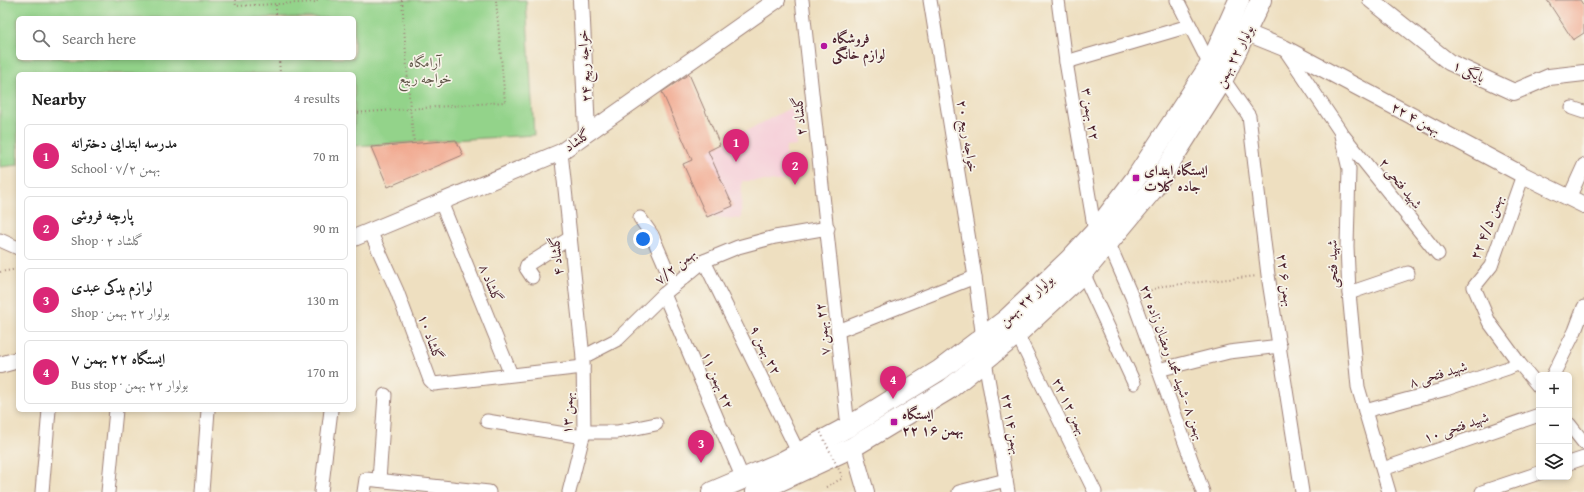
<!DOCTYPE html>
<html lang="en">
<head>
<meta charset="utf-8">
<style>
	:root { --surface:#fff; --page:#f2f2f2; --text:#222; --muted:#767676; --line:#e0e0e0; --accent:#db2777 }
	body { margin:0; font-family:"Gentium Book Plus",Amiri,serif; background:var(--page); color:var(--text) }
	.controls { position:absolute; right:12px; bottom:12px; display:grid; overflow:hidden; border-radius:6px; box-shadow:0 2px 6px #0003 }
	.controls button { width:36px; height:36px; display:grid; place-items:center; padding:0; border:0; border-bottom:1px solid var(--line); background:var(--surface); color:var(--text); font:20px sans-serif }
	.you { position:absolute; left:643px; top:239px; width:14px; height:14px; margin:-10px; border:3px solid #fff; border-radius:50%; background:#1a73e8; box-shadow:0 0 0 6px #1a73e833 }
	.badge { display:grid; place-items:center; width:26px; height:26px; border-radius:50%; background:var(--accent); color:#fff; font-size:13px; font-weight:700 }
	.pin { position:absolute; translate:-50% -33px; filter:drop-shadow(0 1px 2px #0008) }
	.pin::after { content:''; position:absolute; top:21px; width:14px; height:12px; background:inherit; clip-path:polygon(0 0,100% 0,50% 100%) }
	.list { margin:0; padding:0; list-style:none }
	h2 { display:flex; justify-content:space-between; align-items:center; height:52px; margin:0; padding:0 16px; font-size:17px }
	h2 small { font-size:13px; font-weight:400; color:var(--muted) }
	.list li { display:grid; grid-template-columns:26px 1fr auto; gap:12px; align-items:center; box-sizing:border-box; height:64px; margin:0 8px 8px; padding:0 8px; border:1px solid var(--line); border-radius:6px }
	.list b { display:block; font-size:15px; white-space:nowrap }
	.list p { margin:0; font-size:13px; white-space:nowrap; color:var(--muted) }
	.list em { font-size:13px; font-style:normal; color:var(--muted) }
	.icon { flex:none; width:22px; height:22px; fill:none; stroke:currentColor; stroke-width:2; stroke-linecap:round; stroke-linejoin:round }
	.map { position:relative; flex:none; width:1584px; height:492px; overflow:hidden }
	.search { position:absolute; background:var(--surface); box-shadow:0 2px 6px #0003; left:16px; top:16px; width:340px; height:44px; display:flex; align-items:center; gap:10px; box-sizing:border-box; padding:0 14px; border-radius:6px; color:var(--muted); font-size:15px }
	.panel { position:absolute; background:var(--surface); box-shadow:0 2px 6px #0003; left:16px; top:72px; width:340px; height:340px; border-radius:6px }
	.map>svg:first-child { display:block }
</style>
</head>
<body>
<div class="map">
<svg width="1584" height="492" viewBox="0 0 1584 492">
	<rect width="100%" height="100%" fill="#f7f3e8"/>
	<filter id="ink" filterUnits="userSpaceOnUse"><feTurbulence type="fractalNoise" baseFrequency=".025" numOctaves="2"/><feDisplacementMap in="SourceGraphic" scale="8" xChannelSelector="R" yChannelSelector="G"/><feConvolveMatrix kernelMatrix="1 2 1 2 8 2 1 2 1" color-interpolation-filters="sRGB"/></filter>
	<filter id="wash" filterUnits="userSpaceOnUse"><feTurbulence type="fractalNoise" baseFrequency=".012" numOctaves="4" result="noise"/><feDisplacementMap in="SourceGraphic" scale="16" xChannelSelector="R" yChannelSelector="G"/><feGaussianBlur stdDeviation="0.9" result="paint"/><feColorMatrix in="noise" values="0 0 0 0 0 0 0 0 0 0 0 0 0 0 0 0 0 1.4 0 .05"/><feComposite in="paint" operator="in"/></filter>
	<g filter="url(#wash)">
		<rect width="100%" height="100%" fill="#eedfc0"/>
		<path fill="#f6cfd9" d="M792 107 797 146 786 147 785 181H742L741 219 707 217 683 164Z"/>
		<path fill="#93d38a" stroke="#6e795a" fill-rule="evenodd" d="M0 0H526L534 135 354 146V74H18V165L0 167ZM18 18H354V58H18Z"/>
		<g id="blocks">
			<g fill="#f1a58b">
				<path d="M1547 0H1580L1584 6V33L1573 40Z"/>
				<path d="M689 74 720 145 708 151 733 206 707 217 683 164 692 160 662 92Z"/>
				<path d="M456 140 463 155 388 187 371 147Z"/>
			</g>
		</g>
	</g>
	<g filter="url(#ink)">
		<use href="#blocks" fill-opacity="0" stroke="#9c7f76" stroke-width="1"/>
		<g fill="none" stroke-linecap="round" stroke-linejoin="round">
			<defs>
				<g id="minor">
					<path d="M802 0 848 427"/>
					<path d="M930 0 975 277 983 339"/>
					<path d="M1058 0 1066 62 1095 232"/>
					<path d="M1177 0 1210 65"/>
					<path d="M1284 48 1340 131 1349 169 1347 246 1349 293 1358 387 1389 492"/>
					<path d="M1066 62 1189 26"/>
					<path d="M1223 79 1249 116 1268 275 1302 492"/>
					<path d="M1572 108 1584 112"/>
					<path d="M1342 134 1438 254"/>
					<path d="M561 152 583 357 584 432 569 492"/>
					<path d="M1523 175 1491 266 1474 287 1489 322 1519 363 1539 387"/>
					<path d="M1569 198 1584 165"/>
					<path d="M441 202 510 372 508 375"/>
					<path d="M640 218 652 235 674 286"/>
					<path d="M370 231 397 291 430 380 434 384 583 367"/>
					<path d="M0 240 18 248"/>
					<path d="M1109 244 1132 297 1203 492"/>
					<path d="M704 261 799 454"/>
					<path d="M1083 273 1134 383"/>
					<path d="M532 277 526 268 527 265 570 238"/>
					<path d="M1349 293 1408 273"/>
					<path d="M664 294 743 479"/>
					<path d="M838 331 975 277"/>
					<path d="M1017 334 1095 492"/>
					<path d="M583 357 618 339 664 294 704 261 738 247 775 237 828 228"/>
					<path d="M985 361 1008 492"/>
					<path d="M1158 370 1229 352 1280 346"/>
					<path d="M1553 375 1575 331 1584 307"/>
					<path d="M1365 411 1446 389 1508 368 1519 363"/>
					<path d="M487 421 583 437"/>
					<path d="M1569 424 1584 443"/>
					<path d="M584 432H617L656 424"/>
					<path d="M1569 463 1584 458"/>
					<path d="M1383 469 1539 415"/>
					<path d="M379 480 385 395"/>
					<path d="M42 492 49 410"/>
					<path d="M108 492 116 410"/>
					<path d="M202 492 208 410"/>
					<path d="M321 492 331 410"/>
					<path d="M364 492 366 479 489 492"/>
					<path d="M959 492 1006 480"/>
					<path d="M1482 492 1539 473"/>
				</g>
				<g id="tertiary">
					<path d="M581 0 587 132"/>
					<path d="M1371 0 1449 62 1514 92 1549 77 1584 73"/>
					<path d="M1247 33 1284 48 1523 175 1584 205"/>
					<path d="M354 238 561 152 777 0"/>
					<path d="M0 365 18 360"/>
					<path d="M853 447 866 492"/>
				</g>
				<g id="primary">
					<path d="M712 492 780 463 848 427 940 370 1007 319 1070 259 1095 232 1136 178 1210 65 1239 0"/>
					<path d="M756 492 853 447 949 389 1017 334 1083 273 1153 189 1223 79 1261 0"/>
				</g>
			</defs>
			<use href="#minor" stroke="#9c7f76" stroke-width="15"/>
			<use href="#tertiary" stroke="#9c7f76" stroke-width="18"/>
			<use href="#primary" stroke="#9c7f76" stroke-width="22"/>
			<g stroke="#9c7f76" stroke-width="2" stroke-dasharray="1 3" stroke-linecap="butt">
				<path d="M235 0 236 6 317 2V0"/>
				<path d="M402 0 410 108 414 142"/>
				<path d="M276 5V18"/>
				<path d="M279 58 280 74"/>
				<path d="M354 113 505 102 496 0"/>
				<path d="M0 272 18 269"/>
				<path d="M1143 293 1163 286 1257 276"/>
				<path d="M826 487 843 478"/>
			</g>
			<use href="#minor" stroke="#fff" stroke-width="13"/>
			<use href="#tertiary" stroke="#fff" stroke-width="16"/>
			<use href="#primary" stroke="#fff" stroke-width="20"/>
			<path stroke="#9c7f76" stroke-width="2" stroke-dasharray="1 3" stroke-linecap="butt" d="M819 429 843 478"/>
		</g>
	</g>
	<g fill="#b5179e" stroke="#f7f3e8" stroke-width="1.5">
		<circle cx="824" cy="46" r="4"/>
		<rect x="1132" y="174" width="8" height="8" rx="2"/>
		<rect x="890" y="418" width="8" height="8" rx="2"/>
	</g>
	<g text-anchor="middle" stroke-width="3.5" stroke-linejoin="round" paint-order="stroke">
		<g font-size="14" font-weight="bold" fill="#4a1f2b" stroke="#f7f3e8" text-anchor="start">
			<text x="832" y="43">فروشگاه<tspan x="832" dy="16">لوازم خانگی</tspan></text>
			<text x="1144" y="175">ایستگاه ابتدای<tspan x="1144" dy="16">جاده کلات</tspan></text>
			<text x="902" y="419">ایستگاه<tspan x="902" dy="16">۲۲ بهمن ۱۶</tspan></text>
		</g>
		<g font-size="14" fill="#4a1f2b" stroke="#f7f3e8">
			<text transform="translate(1234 56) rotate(-63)" y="5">بولوار ۲۲ بهمن</text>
			<text transform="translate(584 66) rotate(-93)" y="5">خواجه ربیع ۲۴</text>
			<text transform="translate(1469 71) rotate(25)" y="5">بایگی ۱</text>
			<text transform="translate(1091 114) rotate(81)" y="5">٢٢ بهمن ۳</text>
			<text transform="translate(799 116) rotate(-96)" y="5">گلشاد ۲</text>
			<text transform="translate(1416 118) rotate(28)" y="5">۲۲ بهمن ۴</text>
			<text transform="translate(968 136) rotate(81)" y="5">خواجه ربیع ۲۰</text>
			<text transform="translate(577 140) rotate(-35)" y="5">گلشاد</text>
			<text transform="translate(1401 183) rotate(52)" y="5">شهید فتحی ۲</text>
			<text transform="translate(1486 227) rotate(-69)" y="5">۲۲ بهمن ۴/۵</text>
			<text transform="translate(556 256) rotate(-96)" y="5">گلشاد ۴</text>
			<text transform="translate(1332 264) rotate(-91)" y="5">شهید فتحی</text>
			<text transform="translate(675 266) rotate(-39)" y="5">بهمن ۷/۲</text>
			<text transform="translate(1286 280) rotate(82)" y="5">۲۲ بهمن ۶</text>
			<text transform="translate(491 283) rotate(68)" y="5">گلشاد ۸</text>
			<text transform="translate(1026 300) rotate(-43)" y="5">بولوار ۲۲ بهمن</text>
			<text transform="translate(822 329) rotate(-96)" y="5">٢٢ بهمن ٧</text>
			<text transform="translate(431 337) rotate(70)" y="5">گلشاد ۱۰</text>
			<text transform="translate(766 350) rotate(64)" y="5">٢٢ بهمن ۹</text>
			<text transform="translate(1173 362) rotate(70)" y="5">۲۲ بهمن ۸ - شهید محمد رمضان زاده</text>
			<text transform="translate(1438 374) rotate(-17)" y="5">شهید فتحی ۸</text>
			<text transform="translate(718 380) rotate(67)" y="5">٢٢ بهمن ١١</text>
			<text transform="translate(1070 406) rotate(64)" y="5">۲۲ بهمن ۱۲</text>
			<text transform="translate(567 413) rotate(-88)" y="5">بهمن ۱۳</text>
			<text transform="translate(1012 424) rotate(80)" y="5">۲۲ بهمن ۱۴</text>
			<text transform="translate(1456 427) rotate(-19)" y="5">شهید فتحی ۱۰</text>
		</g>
		<g font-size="14" fill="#605548" stroke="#f7f3e8">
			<text x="425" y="67">آرامگاه<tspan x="425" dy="16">خواجه ربیع</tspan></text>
		</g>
	</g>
</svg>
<div class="controls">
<button>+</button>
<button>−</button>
<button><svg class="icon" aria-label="layers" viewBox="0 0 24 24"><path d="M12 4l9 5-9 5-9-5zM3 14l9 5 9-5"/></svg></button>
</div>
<div class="you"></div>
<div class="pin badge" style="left:736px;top:162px">1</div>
<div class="pin badge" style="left:795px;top:185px">2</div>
<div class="pin badge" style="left:701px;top:463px">3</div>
<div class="pin badge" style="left:893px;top:399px">4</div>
<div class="search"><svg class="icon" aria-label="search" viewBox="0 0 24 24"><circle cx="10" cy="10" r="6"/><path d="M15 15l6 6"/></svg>Search here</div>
<section class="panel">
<h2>Nearby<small>4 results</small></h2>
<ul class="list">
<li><span class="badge">1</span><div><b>مدرسه ابتدایی دخترانه</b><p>School · بهمن ۷/۲</p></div><em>70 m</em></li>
<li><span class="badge">2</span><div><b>پارچه فروشی</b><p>Shop · گلشاد ۲</p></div><em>90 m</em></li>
<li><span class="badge">3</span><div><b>لوازم یدکی عبدی</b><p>Shop · بولوار ۲۲ بهمن</p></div><em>130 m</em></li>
<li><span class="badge">4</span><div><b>ایستگاه ۲۲ بهمن ۷</b><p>Bus stop · بولوار ۲۲ بهمن</p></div><em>170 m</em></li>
</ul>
</section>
</div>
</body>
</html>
